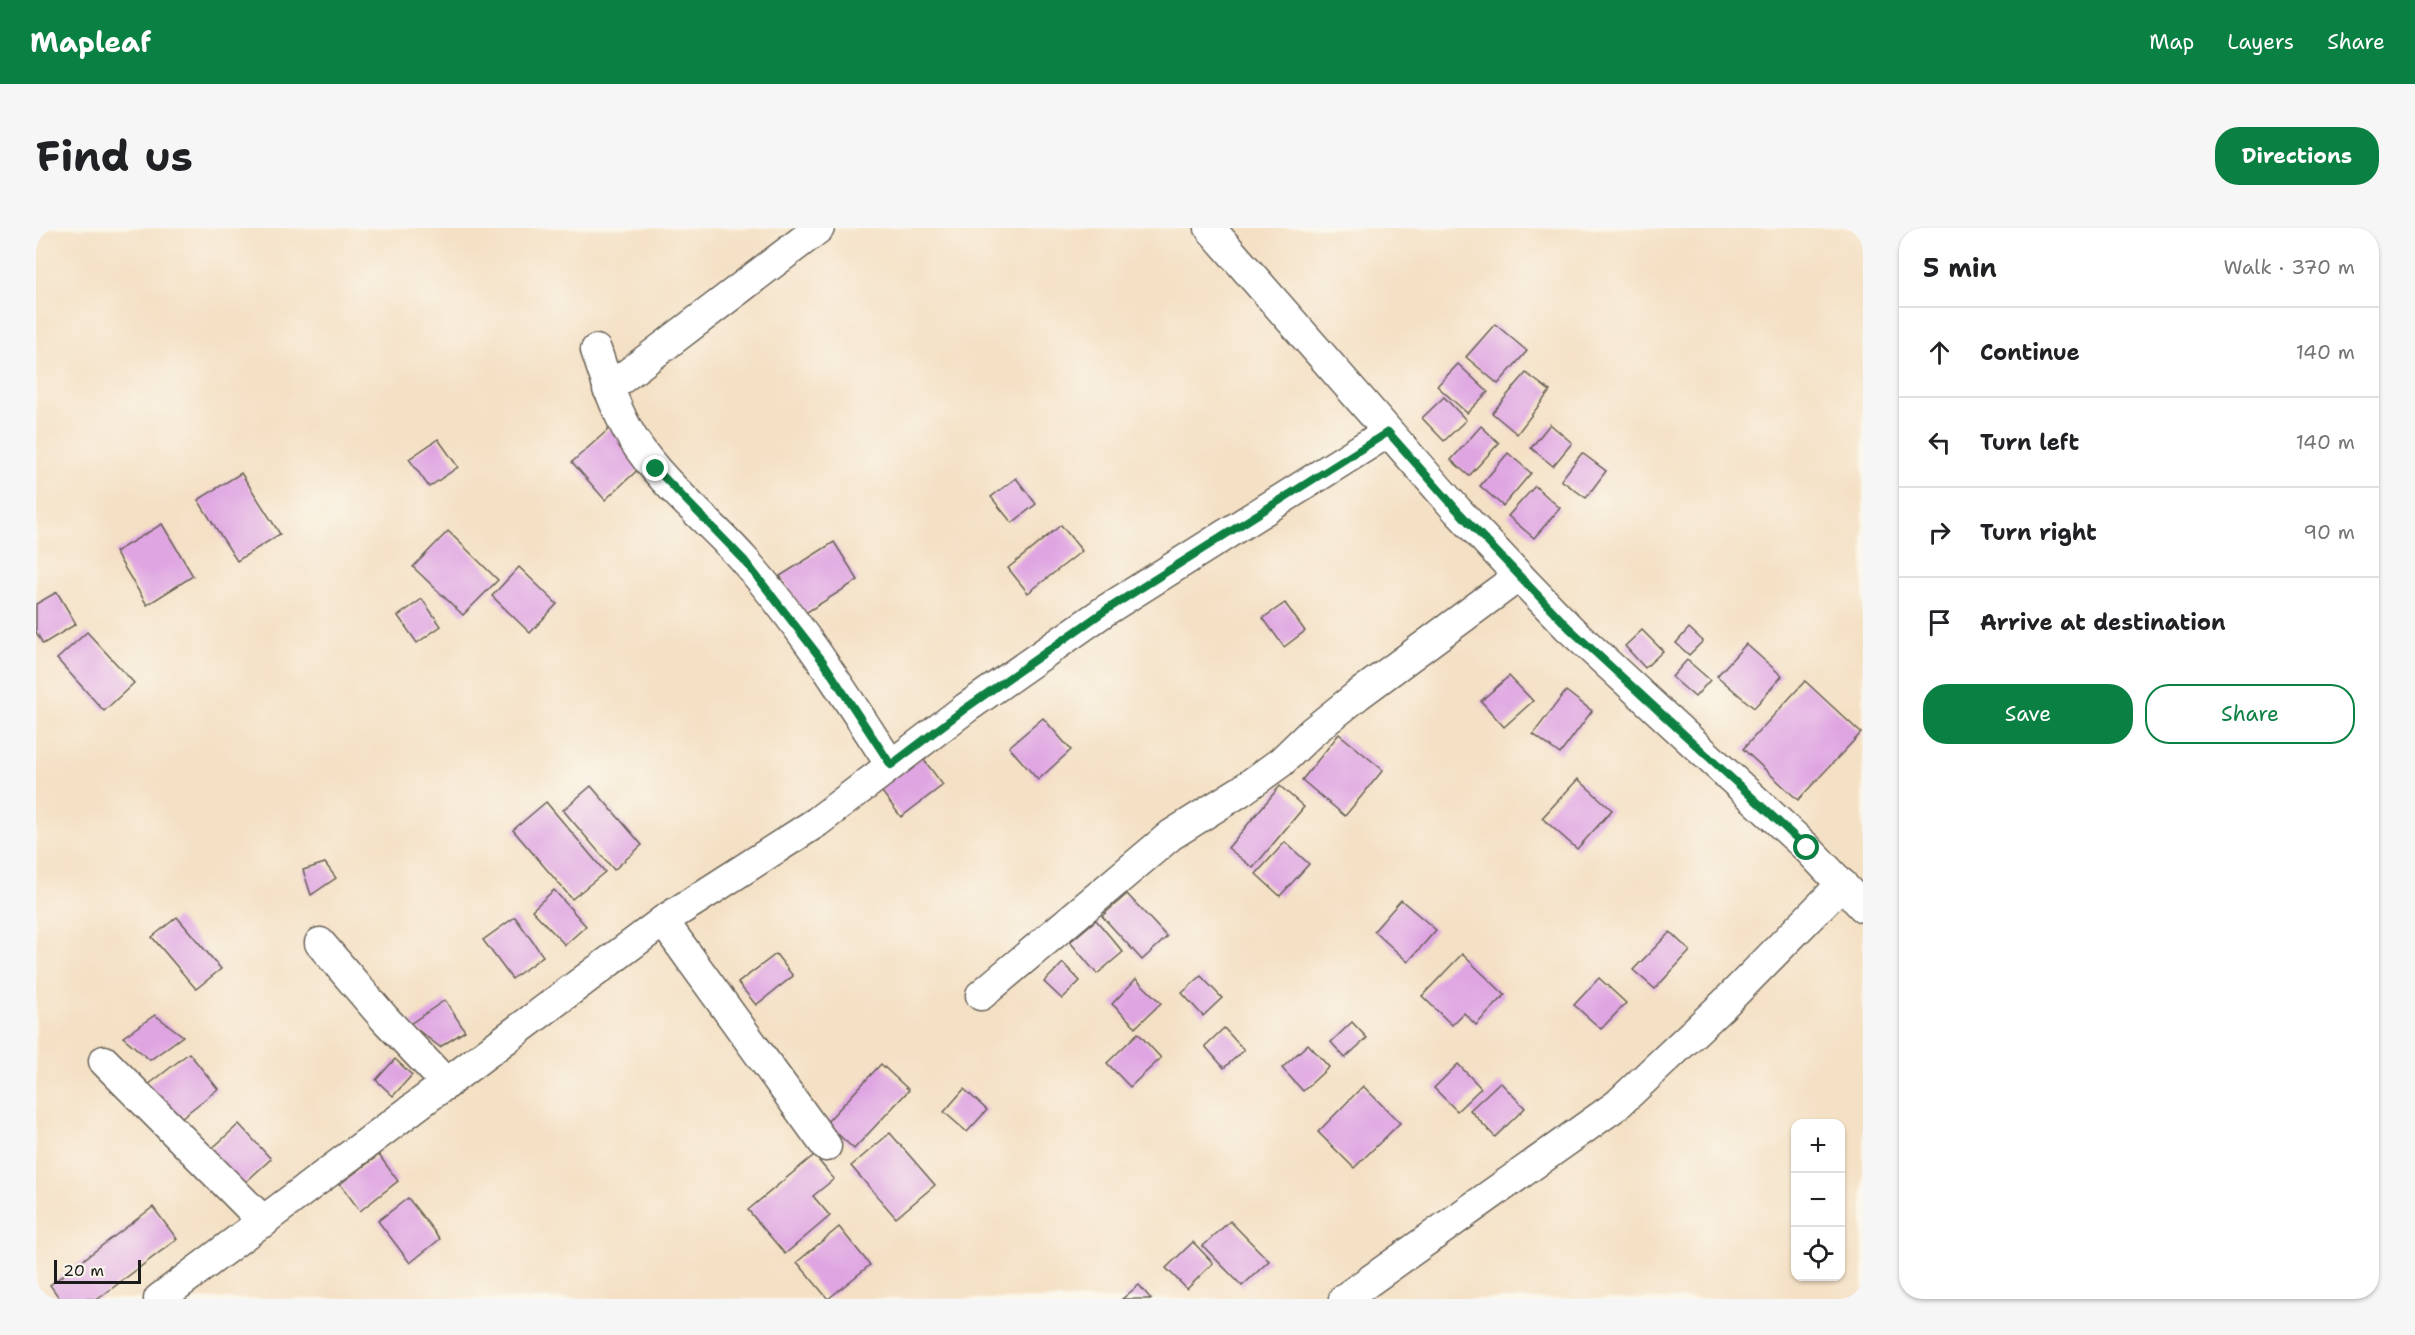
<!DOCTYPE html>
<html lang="en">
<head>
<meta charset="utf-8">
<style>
	:root { --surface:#fff; --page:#f6f6f6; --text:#202124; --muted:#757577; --line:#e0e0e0; --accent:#0b8043 }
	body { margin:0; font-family:"Shantell Sans",sans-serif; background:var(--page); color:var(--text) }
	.controls { position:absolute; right:18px; bottom:18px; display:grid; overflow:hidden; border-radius:12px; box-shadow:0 2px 4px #0004 }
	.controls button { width:54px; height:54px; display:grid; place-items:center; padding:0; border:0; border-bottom:2px solid var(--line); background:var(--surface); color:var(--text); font:30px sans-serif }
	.scale { position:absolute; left:18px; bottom:15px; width:87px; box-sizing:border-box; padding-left:6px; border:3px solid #1c1c1c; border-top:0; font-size:16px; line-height:21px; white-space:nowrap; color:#1c1c1c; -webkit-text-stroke:4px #fbf7ec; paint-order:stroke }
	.stop { position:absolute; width:18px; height:18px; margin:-14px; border:4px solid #0b8043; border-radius:50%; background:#fff }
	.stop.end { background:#0b8043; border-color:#fff; box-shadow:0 2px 6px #0008 }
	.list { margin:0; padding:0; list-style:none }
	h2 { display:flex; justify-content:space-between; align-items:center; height:78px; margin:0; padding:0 24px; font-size:26px }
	h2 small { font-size:20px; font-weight:400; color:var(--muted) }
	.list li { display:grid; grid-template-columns:39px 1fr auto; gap:18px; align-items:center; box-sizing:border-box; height:90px; padding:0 24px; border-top:2px solid var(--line) }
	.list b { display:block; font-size:22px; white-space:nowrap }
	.list em { font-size:20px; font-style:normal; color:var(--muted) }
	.actions { display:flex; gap:12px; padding:18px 24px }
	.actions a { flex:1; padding:14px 0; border:2px solid var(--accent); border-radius:24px; text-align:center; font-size:21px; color:var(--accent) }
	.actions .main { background:var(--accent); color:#fff }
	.icon { flex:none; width:33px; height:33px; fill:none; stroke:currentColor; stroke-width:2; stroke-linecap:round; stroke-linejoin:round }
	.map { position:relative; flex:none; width:1827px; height:1071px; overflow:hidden; border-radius:24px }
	header { display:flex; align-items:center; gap:36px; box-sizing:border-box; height:84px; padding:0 30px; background:var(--accent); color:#fff }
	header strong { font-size:28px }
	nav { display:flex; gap:33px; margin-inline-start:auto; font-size:21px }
	.intro { display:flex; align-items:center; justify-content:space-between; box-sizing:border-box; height:144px; padding:0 36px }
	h1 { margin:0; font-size:42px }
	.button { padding:15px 27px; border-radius:24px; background:var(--accent); color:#fff; font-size:21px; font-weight:700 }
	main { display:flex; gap:36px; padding:0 36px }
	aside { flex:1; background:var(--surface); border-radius:24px; box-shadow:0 2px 4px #0004 }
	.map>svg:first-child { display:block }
</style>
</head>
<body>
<header>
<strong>Mapleaf</strong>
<nav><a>Map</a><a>Layers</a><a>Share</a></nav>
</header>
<div class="intro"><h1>Find us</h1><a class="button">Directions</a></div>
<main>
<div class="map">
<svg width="1827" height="1071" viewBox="0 0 1827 1071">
	<rect width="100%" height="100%" fill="#fbf7ec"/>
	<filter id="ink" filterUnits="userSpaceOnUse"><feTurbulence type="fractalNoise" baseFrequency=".0167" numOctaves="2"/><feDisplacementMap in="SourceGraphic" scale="12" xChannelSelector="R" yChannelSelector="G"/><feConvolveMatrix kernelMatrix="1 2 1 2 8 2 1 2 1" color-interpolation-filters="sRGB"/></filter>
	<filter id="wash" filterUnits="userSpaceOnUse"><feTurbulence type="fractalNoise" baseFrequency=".008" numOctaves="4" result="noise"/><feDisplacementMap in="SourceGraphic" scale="24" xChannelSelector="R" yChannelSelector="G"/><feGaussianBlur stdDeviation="1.35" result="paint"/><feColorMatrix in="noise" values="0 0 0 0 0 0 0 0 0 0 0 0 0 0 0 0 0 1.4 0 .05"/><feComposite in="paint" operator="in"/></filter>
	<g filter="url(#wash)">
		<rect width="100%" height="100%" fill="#f4e0c4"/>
		<g id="blocks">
			<g fill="#dfa5e2">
				<path d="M1459 96 1491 123 1462 156 1430 129Z"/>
				<path d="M1422 136 1452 164 1431 185 1401 158Z"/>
				<path d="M1490 145 1514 163 1481 206 1456 185Z"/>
				<path d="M1408 169 1430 192 1408 213 1386 190Z"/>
				<path d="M1514 196 1536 215 1517 238 1495 220Z"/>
				<path d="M1445 198 1463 215 1433 248 1415 232Z"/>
				<path d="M574 200 607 237 569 272 536 234Z"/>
				<path d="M402 211 422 239 393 259 373 231Z"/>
				<path d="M1472 225 1495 245 1467 278 1444 258Z"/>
				<path d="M1546 225 1570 243 1550 270 1525 252Z"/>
				<path d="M205 245 244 306 201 333 162 272Z"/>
				<path d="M980 250 1000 276 976 295 955 269Z"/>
				<path d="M1499 258 1524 280 1498 310 1472 288Z"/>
				<path d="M126 296 157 348 111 377 79 324Z"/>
				<path d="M1025 297 1046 323 992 365 972 340Z"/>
				<path d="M412 303 462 352 427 387 377 339Z"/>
				<path d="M798 314 822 352 768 386 744 348Z"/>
				<path d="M483 339 521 376 494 405 456 368Z"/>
				<path d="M21 364 40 396 7 416 0 404V376Z"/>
				<path d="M386 371 405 398 381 415 362 388Z"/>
				<path d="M1249 375 1269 403 1248 419 1227 390Z"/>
				<path d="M1653 400 1667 413 1653 427 1640 415Z"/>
				<path d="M1606 402 1627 423 1609 440 1589 418Z"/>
				<path d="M51 404 98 455 68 483 21 431Z"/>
				<path d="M1710 416 1746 448 1718 480 1681 448Z"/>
				<path d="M1651 432 1674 452 1659 469 1636 449Z"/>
				<path d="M1473 448 1497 473 1468 499 1445 473Z"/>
				<path d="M1769 453 1825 505 1762 572 1707 521Z"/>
				<path d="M1530 463 1556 483 1524 526 1497 506Z"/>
				<path d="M1007 490 1035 522 1002 552 973 519Z"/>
				<path d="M1303 506 1347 542 1309 588 1266 552Z"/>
				<path d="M885 528 907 557 865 589 843 560Z"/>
				<path d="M1542 551 1576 582 1541 621 1506 590Z"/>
				<path d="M555 558 606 617 578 642 527 582Z"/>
				<path d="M1244 558 1268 579 1217 640 1192 620Z"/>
				<path d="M510 574 569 644 536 671 477 602Z"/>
				<path d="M1249 614 1273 636 1244 668 1220 646Z"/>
				<path d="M289 635 300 650 275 667 267 642Z"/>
				<path d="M518 662 550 698 529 717 496 682Z"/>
				<path d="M1091 666 1131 709 1106 732 1066 688Z"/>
				<path d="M1365 672 1400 702 1372 734 1338 703Z"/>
				<path d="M141 689 185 741 160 761 116 709Z"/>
				<path d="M479 689 507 728 476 751 447 712Z"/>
				<path d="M1060 692 1087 724 1061 746 1034 714Z"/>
				<path d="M1634 704 1654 723 1619 761 1597 742Z"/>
				<path d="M740 726 757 748 720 777 702 755Z"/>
				<path d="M1426 726 1469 767 1440 797 1428 785 1416 797 1386 768Z"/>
				<path d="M1027 735 1044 753 1026 771 1008 754Z"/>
				<path d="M1165 748 1186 770 1167 788 1146 765Z"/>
				<path d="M1563 750 1590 775 1565 801 1538 777Z"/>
				<path d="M1100 751 1125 775 1100 799 1076 776Z"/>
				<path d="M409 772 429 803 404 819 374 796Z"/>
				<path d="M119 787 147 808 114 832 87 809Z"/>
				<path d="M1316 794 1331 810 1309 830 1295 814Z"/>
				<path d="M1188 800 1208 822 1188 840 1169 818Z"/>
				<path d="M1102 805 1125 830 1094 859 1071 835Z"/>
				<path d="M1272 816 1293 839 1267 863 1246 840Z"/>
				<path d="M153 825 182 861 141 893 112 857Z"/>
				<path d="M359 831 376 847 357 868 340 852Z"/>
				<path d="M845 836 873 862 818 921 790 895Z"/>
				<path d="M1422 836 1445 860 1421 883 1398 860Z"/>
				<path d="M1464 854 1489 880 1459 909 1434 882Z"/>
				<path d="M1327 858 1364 895 1318 940 1282 904Z"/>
				<path d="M928 861 951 882 931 904 908 884Z"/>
				<path d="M203 896 235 931 202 961 170 926Z"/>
				<path d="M854 905 899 957 860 990 815 938Z"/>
				<path d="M343 927 362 953 324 983 304 956Z"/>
				<path d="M778 927 798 951 777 968 794 988 749 1026 712 982Z"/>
				<path d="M372 970 404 1011 374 1035 342 993Z"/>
				<path d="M117 979 141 1011 62 1071H24L14 1057Z"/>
				<path d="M1194 993 1233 1033 1206 1058 1167 1018Z"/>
				<path d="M803 999 834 1037 792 1071 761 1034Z"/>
				<path d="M1157 1014 1177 1035 1151 1061 1130 1040Z"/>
				<path d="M1103 1057 1115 1071H1086Z"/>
			</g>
		</g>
	</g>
	<g filter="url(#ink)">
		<use href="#blocks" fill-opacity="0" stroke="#686157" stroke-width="1.5"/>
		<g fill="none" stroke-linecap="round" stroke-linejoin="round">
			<defs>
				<g id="street">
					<path d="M1174 0 1421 282 1483 348 1533 400 1771 620 1827 679"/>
					<path d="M560 122C570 152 580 184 597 211 626 257 673 292 708 332 764 395 809 467 855 537"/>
					<path d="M572 161 783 0"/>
					<path d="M627 693 790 918"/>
					<path d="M284 715 349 791 411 856"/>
					<path d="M945 767 1135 607 1205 563 1245 534 1276 504 1322 467 1483 348"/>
					<path d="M68 833 228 994"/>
					<path d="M123 1071 627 693 781 594 930 480 1070 382 1352 204"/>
					<path d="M1308 1071 1581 877 1687 777 1806 656"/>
				</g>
			</defs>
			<use href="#street" stroke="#686157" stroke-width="33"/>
			<use href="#street" stroke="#fff" stroke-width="30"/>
		</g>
	</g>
	<g fill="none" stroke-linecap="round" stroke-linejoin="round" filter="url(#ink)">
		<path stroke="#0b8043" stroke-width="8" d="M620 241 708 332 786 432 855 537 930 480 1070 382 1352 204 1421 282 1533 400 1771 620"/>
	</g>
</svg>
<div class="controls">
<button>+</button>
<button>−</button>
<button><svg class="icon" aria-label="locate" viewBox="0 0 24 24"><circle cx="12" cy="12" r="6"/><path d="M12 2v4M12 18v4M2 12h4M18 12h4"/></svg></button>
</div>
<div class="scale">20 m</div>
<div class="stop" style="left:1771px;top:620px"></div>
<div class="stop end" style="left:620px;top:241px"></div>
</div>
<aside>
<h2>5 min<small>Walk · 370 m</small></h2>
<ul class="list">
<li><svg class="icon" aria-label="ahead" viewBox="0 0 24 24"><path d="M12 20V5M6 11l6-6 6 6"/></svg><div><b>Continue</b></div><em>140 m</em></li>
<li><svg class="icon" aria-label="left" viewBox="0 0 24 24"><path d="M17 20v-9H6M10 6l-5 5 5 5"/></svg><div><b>Turn left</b></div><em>140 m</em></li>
<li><svg class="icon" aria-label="right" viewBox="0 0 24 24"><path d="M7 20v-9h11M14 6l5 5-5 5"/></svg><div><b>Turn right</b></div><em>90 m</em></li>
<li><svg class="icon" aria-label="arrive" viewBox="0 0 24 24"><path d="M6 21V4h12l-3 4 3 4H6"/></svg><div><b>Arrive at destination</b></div></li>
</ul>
<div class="actions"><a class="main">Save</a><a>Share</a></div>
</aside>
</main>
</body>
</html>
